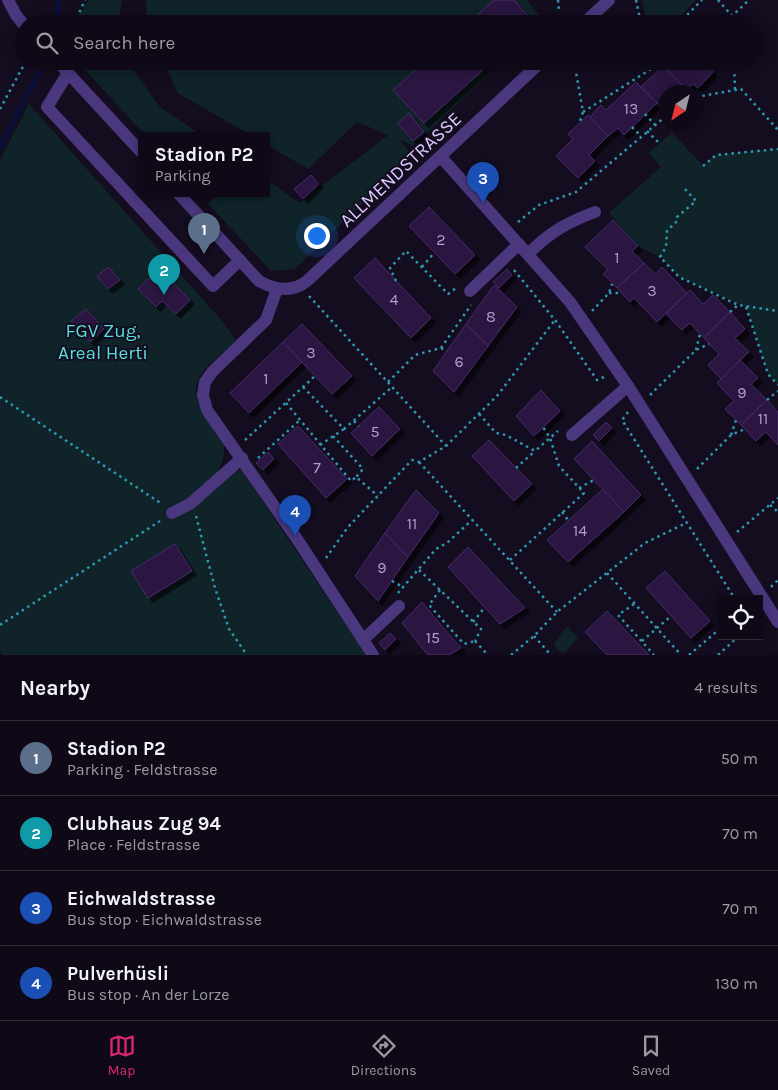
<!DOCTYPE html>
<html lang="en">
<head>
<meta charset="utf-8">
<style>
	:root { --surface:#0f0917; --page:#181220; --text:#f1f3f6; --muted:#9b9aa1; --line:#2f2a36; --accent:#db2777 }
	body { margin:0; font-family:Karla,sans-serif; background:var(--page); color:var(--text) }
	.controls { position:absolute; right:15px; bottom:15px; display:grid; overflow:hidden; border-radius:0px; box-shadow:0 2px 12px #0003 }
	.controls button { width:45px; height:45px; display:grid; place-items:center; padding:0; border:0; border-bottom:1px solid var(--line); background:var(--surface); color:var(--text); font:25px sans-serif }
	.compass { position:absolute; left:658px; top:85px; width:45px; height:45px; border-radius:50%; background:var(--surface); box-shadow:0 2px 12px #0003; rotate:215deg }
	.you { position:absolute; left:316px; top:235px; width:18px; height:18px; margin:-12px; border:4px solid #fff; border-radius:50%; background:#1a73e8; box-shadow:0 0 0 8px #1a73e833 }
	.badge { display:grid; place-items:center; width:32px; height:32px; border-radius:50%; background:var(--accent); color:#fff; font-size:16px; font-weight:700 }
	.pin { position:absolute; translate:-50% -41px; filter:drop-shadow(0 1px 2px #0008) }
	.pin::after { content:''; position:absolute; top:26px; width:18px; height:15px; background:inherit; clip-path:polygon(0 0,100% 0,50% 100%) }
	.popup { position:absolute; left:138px; top:132px; width:132px; height:65px; box-sizing:border-box; display:grid; place-content:center; border-radius:0px; background:var(--surface); filter:drop-shadow(0 1px 4px #0005); font-size:16px; white-space:nowrap; color:var(--muted) }
	.popup b { font-size:19px; color:var(--text) }
	.popup::after { content:''; position:absolute; left:50%; top:100%; margin-left:-10px; border:10px solid transparent; border-top-color:var(--surface) }
	.list { margin:0; padding:0; list-style:none }
	h2 { display:flex; justify-content:space-between; align-items:center; height:65px; margin:0; padding:0 20px; font-size:21px }
	h2 small { font-size:16px; font-weight:400; color:var(--muted) }
	.list li { display:grid; grid-template-columns:32px 1fr auto; gap:15px; align-items:center; box-sizing:border-box; height:75px; padding:0 20px; border-top:1px solid var(--line) }
	.list b { display:block; font-size:19px; white-space:nowrap }
	.list p { margin:0; font-size:16px; white-space:nowrap; color:var(--muted) }
	.list em { font-size:16px; font-style:normal; color:var(--muted) }
	.icon { flex:none; width:28px; height:28px; fill:none; stroke:currentColor; stroke-width:2; stroke-linecap:round; stroke-linejoin:round }
	.map { position:relative; flex:none; width:778px; height:655px; overflow:hidden }
	.search { position:absolute; background:var(--surface); box-shadow:0 2px 12px #0003; left:15px; right:15px; top:15px; height:55px; display:flex; align-items:center; gap:12px; box-sizing:border-box; padding:0 18px; border-radius:28px; color:var(--muted); font-size:19px }
	.sheet { height:365px; background:var(--surface) }
	nav { display:flex; justify-content:space-around; align-items:center; box-sizing:border-box; height:70px; border-top:1px solid var(--line); background:var(--surface); font-size:14px; color:var(--muted) }
	nav a { display:grid; justify-items:center; gap:2px }
	nav .on { color:var(--accent) }
	.map>svg:first-child { display:block }
</style>
</head>
<body>
<div class="map">
<svg width="778" height="655" viewBox="0 0 778 655">
	<defs>
		<filter id="shadow"><feDropShadow dx="4.5" dy="4.5" stdDeviation="0" flood-color="#0009"/></filter>
	</defs>
	<rect width="100%" height="100%" fill="#140c1f"/>
	<g fill="#0f2329">
		<path d="M88 0H122L118 24H74Z"/>
		<path d="M146 0H527L545 22 543 24H147Z"/>
		<path d="M642 0H696L673 24H647Z"/>
		<path d="M77 61H127L159 106 201 135H145Z"/>
		<path d="M163 61H503L413 146 400 140 412 155 295 269 271 271 198 193H266L267 180 300 203 388 135 357 122 308 169 267 145 266 135H250L178 93Z"/>
		<path d="M29 104 224 323 236 341C224 352 202 367 197 383 191 407 221 427 224 446 226 459 217 474 210 485L241 469 366 655H2L0 651V160Z"/>
		<path d="M672 132 703 166 716 155 778 149V385L768 374 746 307 679 277 660 257 638 246 609 213 661 167 649 153Z"/>
		<path d="M567 626 578 638 565 652 558 651 554 643Z"/>
	</g>
	<g fill="none" stroke-linecap="round" stroke-linejoin="round">
		<g stroke="#080f3b" stroke-width="4.5">
			<path d="M58 0V24"/>
			<path d="M0 147 40 71"/>
		</g>
	</g>
	<g fill="#291840" stroke="#472a6c" filter="url(#shadow)">
		<path d="M494 0H514L535 24H467Z"/>
		<path d="M426 61H493L424 123 393 90Z"/>
		<path d="M672 61 676 64 679 61H703L713 72 698 88 693 84 689 88 687 86 685 88 665 68Z"/>
		<path d="M663 66 685 88 680 92H666V107L663 110 641 87Z"/>
		<path d="M636 82 657 103 624 135 618 128 608 136 590 117 601 105 606 110Z"/>
		<path d="M409 113 424 132 413 141 398 123Z"/>
		<path d="M588 115 608 136 589 155 595 161 578 178 556 156 573 139 568 134Z"/>
		<path d="M311 175 319 184 303 199 294 189Z"/>
		<path d="M429 207 475 255 455 274 409 226Z"/>
		<path d="M613 220 638 246 632 251 644 263 617 288 603 274 608 270 585 247Z"/>
		<path d="M375 258 431 318 411 338 354 278Z"/>
		<path d="M644 263 655 274 662 267 687 293 657 322 634 298 630 302 617 288Z"/>
		<path d="M109 267 120 280 108 289 97 276Z"/>
		<path d="M159 269 190 300 176 314 162 301 156 307 138 289Z"/>
		<path d="M507 269 512 275 499 288 493 282Z"/>
		<path d="M494 285 517 307 488 346 466 324Z"/>
		<path d="M690 290 703 304 713 295 730 312 704 338 690 323 682 330 666 314Z"/>
		<path d="M86 309 104 329 90 342 71 321Z"/>
		<path d="M730 312 745 329 735 338 749 352 721 379 708 365 719 354 704 338Z"/>
		<path d="M302 324 352 376 332 394 283 342Z"/>
		<path d="M466 324 488 346 454 392 433 371Z"/>
		<path d="M283 342 302 362 249 413 230 393Z"/>
		<path d="M740 360 758 378 751 384 767 400 741 425 725 409 734 401 717 383Z"/>
		<path d="M541 390 560 411 534 436 516 416Z"/>
		<path d="M767 400 778 412V445L766 432 756 441 741 425Z"/>
		<path d="M379 407 400 429 372 456 351 433Z"/>
		<path d="M606 422 612 428 599 441 593 435Z"/>
		<path d="M298 426 347 479 326 498 278 444Z"/>
		<path d="M489 440 532 484 514 501 472 456Z"/>
		<path d="M592 441 641 495 624 512 574 459Z"/>
		<path d="M268 452 274 459 263 470 256 463Z"/>
		<path d="M603 489 624 512 568 562 547 540Z"/>
		<path d="M416 490 439 513 408 557 385 533Z"/>
		<path d="M385 533 408 557 378 601 355 576Z"/>
		<path d="M175 544 192 571 148 598 131 571Z"/>
		<path d="M468 547 525 608 500 624 448 567Z"/>
		<path d="M665 571 710 621 691 638 646 588Z"/>
		<path d="M422 602 442 626 461 648 449 655H428L402 623Z"/>
		<path d="M607 611 631 636 649 655H607L585 632Z"/>
		<path d="M390 633 396 639 385 650 379 643Z"/>
	</g>
	<g fill="none" stroke-linecap="round" stroke-linejoin="round">
		<g stroke="#2c99b0" stroke-width="2.5" stroke-dasharray="2.5 4" stroke-linecap="butt">
			<path d="M558 0 559 12"/>
			<path d="M636 0 641 24"/>
			<path d="M718 0 732 16"/>
			<path d="M74 24 85 0"/>
			<path d="M678 24 702 0"/>
			<path d="M732 24V16L749 0"/>
			<path d="M574 61 583 112 579 124"/>
			<path d="M734 61 735 90"/>
			<path d="M680 92H681"/>
			<path d="M696 97 741 89 778 130"/>
			<path d="M0 109 26 61"/>
			<path d="M583 112 651 69 649 61"/>
			<path d="M645 114 655 125"/>
			<path d="M632 127 641 136"/>
			<path d="M647 131 659 143"/>
			<path d="M703 166 716 155 778 149"/>
			<path d="M685 189 696 201 677 217V221L667 231 666 247 660 257 679 277 738 305 778 311"/>
			<path d="M518 222 539 205 576 192 666 116"/>
			<path d="M422 267 434 253"/>
			<path d="M514 270 555 320 597 380 604 377"/>
			<path d="M396 281 390 268 406 251 448 294 456 288"/>
			<path d="M609 293H621"/>
			<path d="M309 296 446 446"/>
			<path d="M746 307 768 374 778 385"/>
			<path d="M592 311 609 293 612 284"/>
			<path d="M730 312 738 305"/>
			<path d="M441 348 447 351"/>
			<path d="M696 350 700 334"/>
			<path d="M388 382 415 355 441 348 471 305"/>
			<path d="M303 387 344 429 392 387"/>
			<path d="M650 395 696 350 709 344"/>
			<path d="M0 397 162 504"/>
			<path d="M767 400 778 391"/>
			<path d="M286 403 351 481 356 477 378 496"/>
			<path d="M628 412 622 420 735 599"/>
			<path d="M479 414 496 433 506 435 535 451 558 431"/>
			<path d="M354 421 359 426"/>
			<path d="M731 435 736 420"/>
			<path d="M333 436 363 469 356 477"/>
			<path d="M245 440 315 376"/>
			<path d="M320 445 344 429"/>
			<path d="M258 458 300 420"/>
			<path d="M419 462 557 612"/>
			<path d="M516 468 535 451"/>
			<path d="M697 469 731 435 745 429"/>
			<path d="M579 488 594 480"/>
			<path d="M770 505 778 512"/>
			<path d="M562 512 568 520"/>
			<path d="M196 516 215 588 229 629 247 655"/>
			<path d="M737 532 778 498"/>
			<path d="M326 558 348 527 412 460 419 462 446 446 497 396 555 320"/>
			<path d="M510 560 584 493 559 466 550 438 543 427"/>
			<path d="M419 570 481 629 475 641"/>
			<path d="M607 573 681 655"/>
			<path d="M392 581 403 587"/>
			<path d="M771 587 778 580"/>
			<path d="M440 590 429 605 464 644 475 641"/>
			<path d="M398 593 436 549 447 543 472 520"/>
			<path d="M634 604 618 615 654 655"/>
			<path d="M473 622 485 607"/>
			<path d="M0 625 160 521"/>
			<path d="M534 636 551 655"/>
			<path d="M475 641 488 655"/>
			<path d="M642 641 671 616"/>
			<path d="M511 655 534 636 557 612 645 543 686 523"/>
			<path d="M689 655 722 627"/>
			<path d="M718 655 739 636"/>
		</g>
		<g stroke="#4a377e" stroke-width="12">
			<path d="M8 0 16 15 24 25"/>
			<path d="M583 24 609 0"/>
			<path d="M57 61 142 153"/>
			<path d="M68 73 47 107 213 286 240 260"/>
			<path d="M441 157 570 302 628 386 778 622"/>
			<path d="M178 193 259 281C275 290 292 293 307 281L542 61"/>
			<path d="M528 254C550 232 566 223 595 212"/>
			<path d="M277 289 266 320 213 371 205 382 203 395 207 410 295 536 373 655"/>
			<path d="M470 291 519 244"/>
			<path d="M572 435 628 386"/>
			<path d="M172 513 190 504 242 458"/>
			<path d="M363 640 399 606"/>
		</g>
	</g>
	<g text-anchor="middle" stroke-width="4" stroke-linejoin="round" paint-order="stroke">
		<g font-size="16" fill="#af9ecf">
			<text x="631" y="114">13</text>
			<text x="441" y="245">2</text>
			<text x="617" y="263">1</text>
			<text x="652" y="296">3</text>
			<text x="394" y="305">4</text>
			<text x="491" y="322">8</text>
			<text x="311" y="358">3</text>
			<text x="459" y="367">6</text>
			<text x="266" y="384">1</text>
			<text x="742" y="398">9</text>
			<text x="763" y="424">11</text>
			<text x="375" y="437">5</text>
			<text x="317" y="473">7</text>
			<text x="412" y="529">11</text>
			<text x="580" y="536">14</text>
			<text x="382" y="573">9</text>
			<text x="433" y="643">15</text>
		</g>
		<g font-size="19" fill="#dccaff" stroke="#140c1f">
			<text transform="translate(400 169) rotate(-43)" y="7">ALLMENDSTRASSE</text>
		</g>
		<g font-size="19" fill="#56dfdd" stroke="#140c1f">
			<text x="103" y="337">FGV Zug,<tspan x="103" dy="22">Areal Herti</tspan></text>
		</g>
	</g>
</svg>
<div class="controls">
<button><svg class="icon" aria-label="locate" viewBox="0 0 24 24"><circle cx="12" cy="12" r="6"/><path d="M12 2v4M12 18v4M2 12h4M18 12h4"/></svg></button>
</div>
<svg class="compass" viewBox="-18 -18 36 36"><path d="M0-13l5 13h-10z" fill="#e53935"/><path d="M0 13l5-13h-10z" fill="#9b9aa1"/></svg>
<div class="you"></div>
<div class="pin badge" style="left:204px;top:254px;background:#5c6f8a">1</div>
<div class="popup"><b>Stadion P2</b>Parking</div>
<div class="pin badge" style="left:164px;top:295px;background:#0f9aa8">2</div>
<div class="pin badge" style="left:483px;top:203px;background:#1a4fb4">3</div>
<div class="pin badge" style="left:295px;top:536px;background:#1a4fb4">4</div>
<div class="search"><svg class="icon" aria-label="search" viewBox="0 0 24 24"><circle cx="10" cy="10" r="6"/><path d="M15 15l6 6"/></svg>Search here</div>
</div>
<section class="sheet">
<h2>Nearby<small>4 results</small></h2>
<ul class="list">
<li><span class="badge" style="background:#5c6f8a">1</span><div><b>Stadion P2</b><p>Parking · Feldstrasse</p></div><em>50 m</em></li>
<li><span class="badge" style="background:#0f9aa8">2</span><div><b>Clubhaus Zug 94</b><p>Place · Feldstrasse</p></div><em>70 m</em></li>
<li><span class="badge" style="background:#1a4fb4">3</span><div><b>Eichwaldstrasse</b><p>Bus stop · Eichwaldstrasse</p></div><em>70 m</em></li>
<li><span class="badge" style="background:#1a4fb4">4</span><div><b>Pulverhüsli</b><p>Bus stop · An der Lorze</p></div><em>130 m</em></li>
</ul>
</section>
<nav>
<a class="on"><svg class="icon" aria-label="map" viewBox="0 0 24 24"><path d="M3 6l6-2 6 2 6-2v14l-6 2-6-2-6 2zM9 4v14M15 6v14"/></svg>Map</a>
<a><svg class="icon" aria-label="directions" viewBox="0 0 24 24"><path d="M12 3l9 9-9 9-9-9zM9 14v-3h6M13 9l2 2-2 2"/></svg>Directions</a>
<a><svg class="icon" aria-label="saved" viewBox="0 0 24 24"><path d="M7 4h10v16l-5-4-5 4z"/></svg>Saved</a>
</nav>
</body>
</html>
